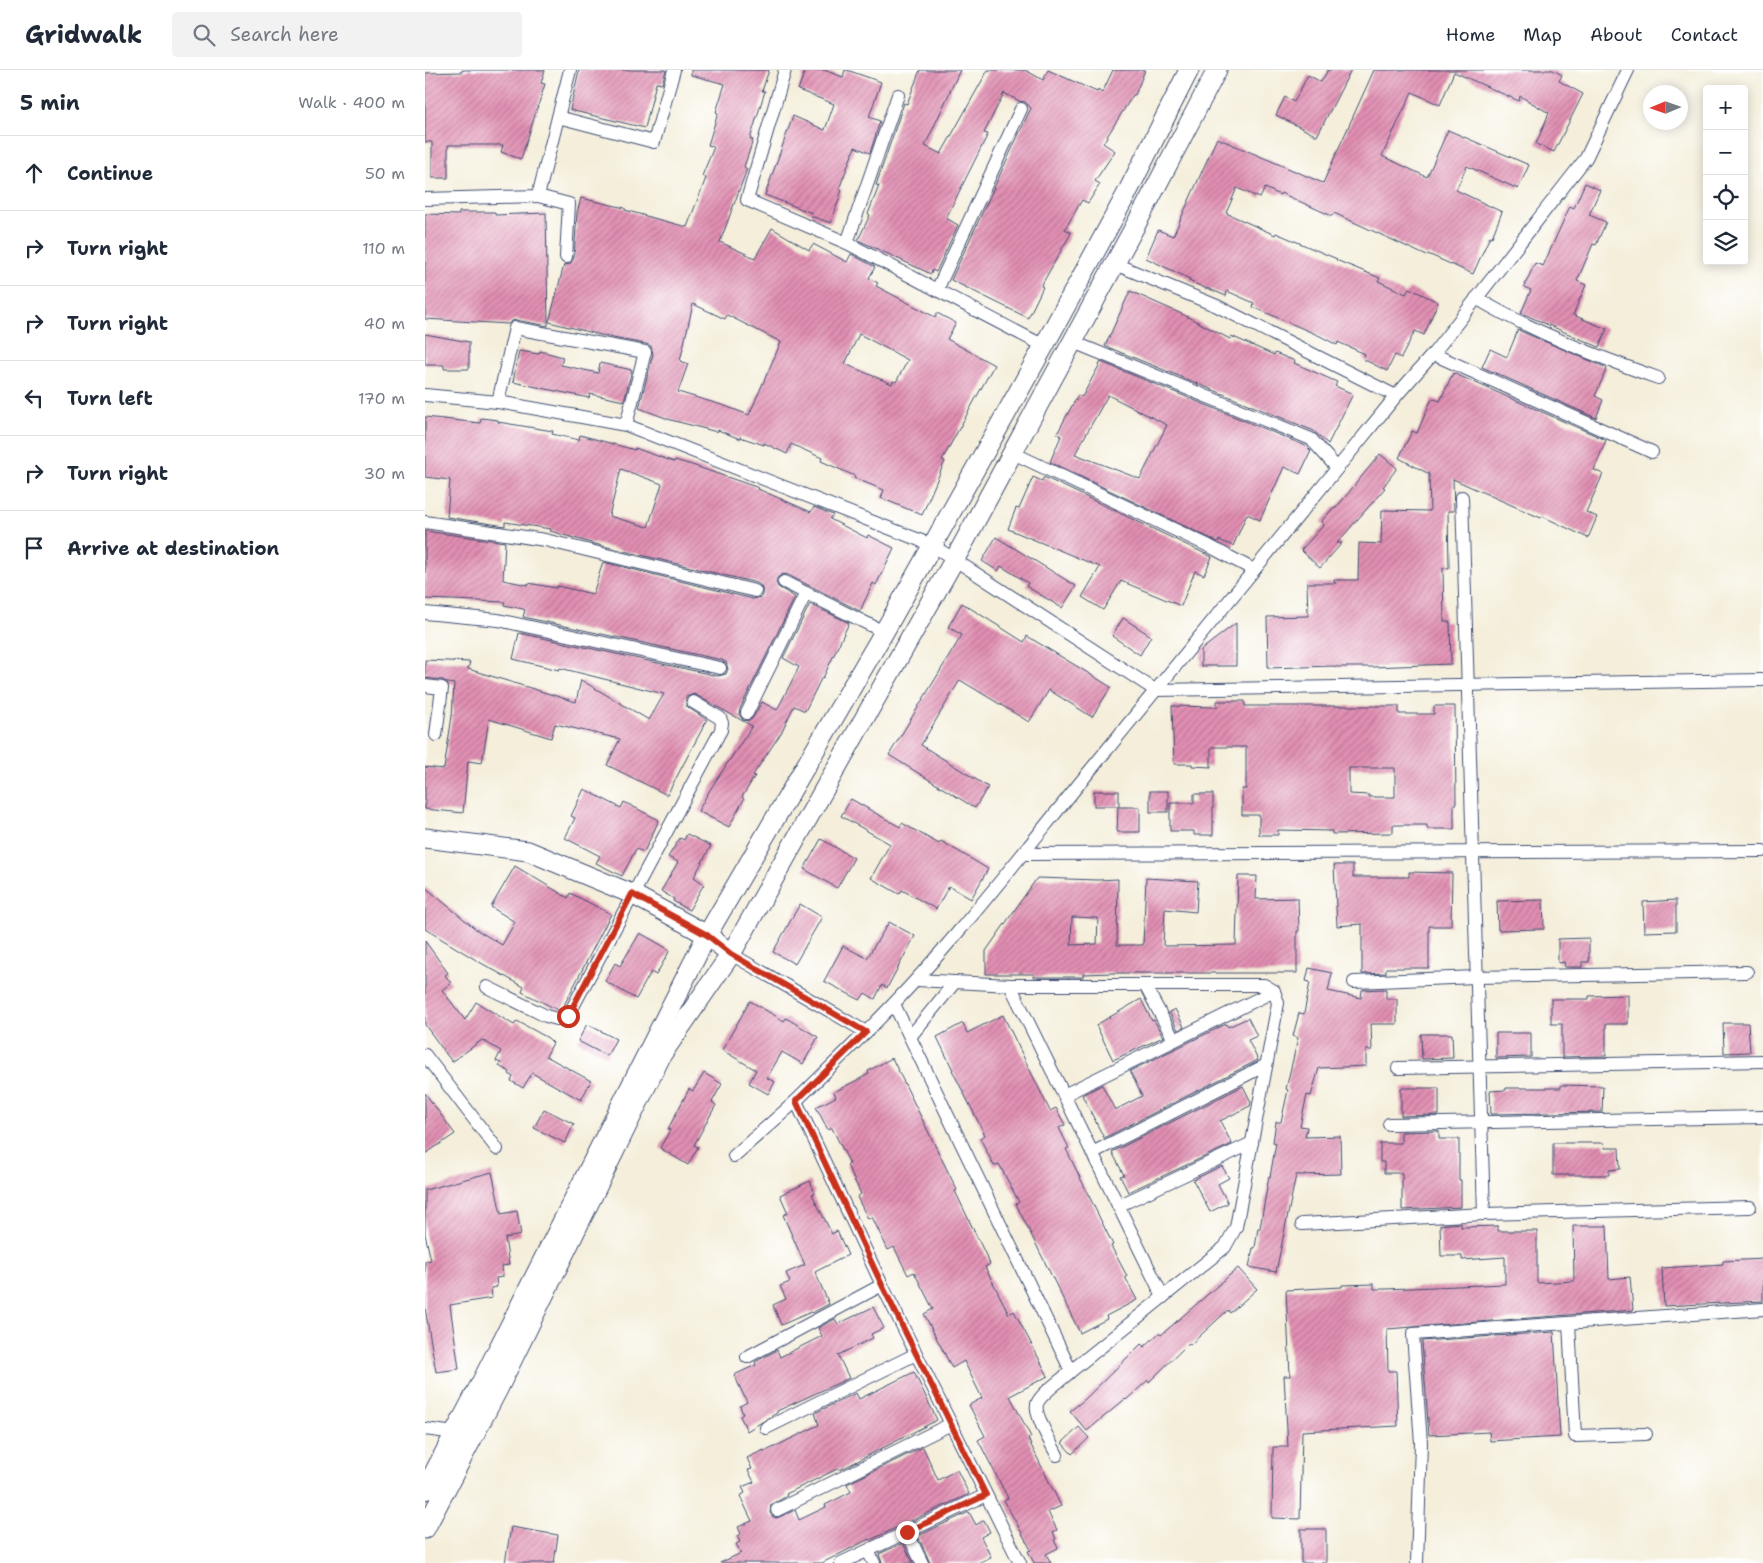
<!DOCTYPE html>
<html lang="en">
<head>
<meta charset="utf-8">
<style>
	:root { --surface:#fff; --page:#f2f2f3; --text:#1f2937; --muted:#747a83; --line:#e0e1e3 }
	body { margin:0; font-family:"Shantell Sans",sans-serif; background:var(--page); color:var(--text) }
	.controls { position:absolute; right:15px; top:15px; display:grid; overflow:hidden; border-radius:5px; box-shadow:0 2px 12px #0003 }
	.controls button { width:45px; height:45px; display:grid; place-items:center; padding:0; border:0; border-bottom:1px solid var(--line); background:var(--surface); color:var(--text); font:25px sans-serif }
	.compass { position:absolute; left:1218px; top:15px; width:45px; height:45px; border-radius:50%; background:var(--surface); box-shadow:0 2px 12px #0003; rotate:268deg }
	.stop { position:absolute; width:15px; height:15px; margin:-11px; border:4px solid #c8321e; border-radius:50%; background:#fff }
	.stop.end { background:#c8321e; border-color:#fff; box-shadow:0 1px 5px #0008 }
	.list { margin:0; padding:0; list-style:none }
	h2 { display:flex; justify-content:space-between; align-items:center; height:65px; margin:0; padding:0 20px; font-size:21px }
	h2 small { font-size:16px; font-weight:400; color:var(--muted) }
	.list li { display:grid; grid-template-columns:32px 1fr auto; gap:15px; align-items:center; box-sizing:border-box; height:75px; padding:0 20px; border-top:1px solid var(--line) }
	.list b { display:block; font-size:19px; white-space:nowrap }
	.list em { font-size:16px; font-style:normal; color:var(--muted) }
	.icon { flex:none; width:28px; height:28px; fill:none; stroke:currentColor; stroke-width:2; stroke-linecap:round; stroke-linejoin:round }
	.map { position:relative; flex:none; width:1338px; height:1493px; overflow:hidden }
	header { display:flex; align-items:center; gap:30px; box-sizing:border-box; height:70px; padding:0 25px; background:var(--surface); border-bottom:1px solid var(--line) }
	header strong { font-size:24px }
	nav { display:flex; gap:28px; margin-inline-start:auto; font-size:18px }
	.search { width:350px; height:45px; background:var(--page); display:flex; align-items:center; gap:12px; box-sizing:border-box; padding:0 18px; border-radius:5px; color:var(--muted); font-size:19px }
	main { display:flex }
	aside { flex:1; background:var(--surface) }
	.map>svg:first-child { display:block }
</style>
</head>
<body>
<header>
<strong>Gridwalk</strong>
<div class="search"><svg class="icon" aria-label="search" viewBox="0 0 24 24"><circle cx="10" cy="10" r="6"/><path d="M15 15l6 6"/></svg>Search here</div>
<nav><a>Home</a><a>Map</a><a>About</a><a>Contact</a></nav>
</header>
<main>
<aside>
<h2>5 min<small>Walk · 400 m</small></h2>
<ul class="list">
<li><svg class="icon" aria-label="ahead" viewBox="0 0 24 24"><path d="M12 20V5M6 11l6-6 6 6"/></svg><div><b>Continue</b></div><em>50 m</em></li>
<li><svg class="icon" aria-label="right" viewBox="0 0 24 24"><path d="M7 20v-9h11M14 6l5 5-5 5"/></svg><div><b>Turn right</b></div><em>110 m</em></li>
<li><svg class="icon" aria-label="right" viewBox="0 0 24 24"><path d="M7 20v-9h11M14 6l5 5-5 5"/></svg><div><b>Turn right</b></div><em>40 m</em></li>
<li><svg class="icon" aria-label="left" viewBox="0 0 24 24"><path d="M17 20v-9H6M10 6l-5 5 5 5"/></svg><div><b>Turn left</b></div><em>170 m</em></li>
<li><svg class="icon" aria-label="right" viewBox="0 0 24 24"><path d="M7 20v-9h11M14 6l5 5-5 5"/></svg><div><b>Turn right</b></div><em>30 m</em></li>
<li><svg class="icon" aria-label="arrive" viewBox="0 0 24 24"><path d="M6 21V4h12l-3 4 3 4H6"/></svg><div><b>Arrive at destination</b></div></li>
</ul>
</aside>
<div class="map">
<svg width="1338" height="1493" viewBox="0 0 1338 1493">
	<defs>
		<pattern id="building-hatch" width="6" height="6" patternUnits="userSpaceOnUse" patternTransform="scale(1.25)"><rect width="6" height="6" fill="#e28fb2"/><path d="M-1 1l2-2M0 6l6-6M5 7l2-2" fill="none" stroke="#b67594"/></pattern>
	</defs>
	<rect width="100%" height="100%" fill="#fff"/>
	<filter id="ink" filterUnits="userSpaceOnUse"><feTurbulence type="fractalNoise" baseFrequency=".02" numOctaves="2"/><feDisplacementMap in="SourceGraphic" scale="10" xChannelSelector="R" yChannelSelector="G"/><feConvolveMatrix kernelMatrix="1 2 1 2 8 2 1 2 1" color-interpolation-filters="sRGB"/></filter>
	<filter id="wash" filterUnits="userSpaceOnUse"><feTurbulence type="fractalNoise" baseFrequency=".0096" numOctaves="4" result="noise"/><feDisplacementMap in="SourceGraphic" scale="20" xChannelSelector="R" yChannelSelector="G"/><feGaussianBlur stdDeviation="1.12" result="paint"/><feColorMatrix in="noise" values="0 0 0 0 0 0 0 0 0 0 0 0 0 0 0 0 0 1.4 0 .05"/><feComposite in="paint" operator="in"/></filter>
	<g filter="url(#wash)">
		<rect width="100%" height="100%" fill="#f4eeda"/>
		<g id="blocks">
			<g fill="url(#building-hatch)" fill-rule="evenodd">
				<path d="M37 0H120L116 13 120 14 96 89 76 82 78 75H23V108H7V72H0V3L37 2Z"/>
				<path d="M154 0H241L237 14 231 13 220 58 145 40Z"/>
				<path d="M266 0H344L337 21H340L325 69 328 70 319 97 322 99 295 172 330 188 347 158 384 180 388 174 422 192 426 184 450 197 444 208 453 213 451 216 510 247 512 243 531 253 522 269 569 295 517 390 520 391 497 445 456 428 459 420 429 408 430 406 396 391 397 388 366 374 362 384 339 373V375L315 367V369L293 360 292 362 246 350 214 338 228 284 226 276 221 274 188 268 124 252 139 195 145 194 149 188 152 143 156 128 200 138V140L228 148 262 157 281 108 277 106 289 77 283 75 293 43 291 42 300 14 266 5ZM268 234 300 249 302 245 356 272 324 345 300 336 253 322 263 294 255 291ZM434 264 483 290 471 312 468 311 467 314 420 294Z"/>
				<path d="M380 0H399L418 7 420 0H422L456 12 444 47 455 51 445 83 430 77 414 119 417 120 406 153 386 146 387 143 340 125 368 46 400 60 409 34 373 20Z"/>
				<path d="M495 0H535L500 76 516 84 563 0H600L618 10 623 0 672 22 673 20 677 23 688 0H720L710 25H708L678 73 690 81 670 111 675 114 663 133 657 130 640 159 646 163 616 216 618 217 603 248 526 210 606 38 600 32 594 31 579 23 559 63 563 64 521 148 533 155 511 202 507 200 506 204 433 170 445 145 443 144 454 116 451 115 479 33 482 34Z"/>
				<path d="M903 0H926L892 66 851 45 860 27 869 32 883 5 896 12Z"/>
				<path d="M949 0H1128L1137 5 1134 11 1158 24 1129 82 1111 74 1124 43 1095 26 1094 31 1029 2 1015 35 987 22 957 86 1002 107 1023 60 1104 95 1093 119 1042 96 1031 120 1077 142 1067 167 1065 166 1048 204 1003 184 1002 186 909 143 907 146 856 123 855 125 840 118 835 128 812 118 801 143 850 165 851 163 912 189 911 190 955 208 953 211 981 224 984 218 1013 232 999 265 990 261 976 288 970 285 962 301 938 289 940 284 913 272 912 275 895 266 828 237 829 233 802 221 801 226 782 218V219L764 211 765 209 721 188 733 160 748 166 792 68 898 113Z"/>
				<path d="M1160 113 1175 120 1164 145 1181 152 1171 175 1168 174 1152 211 1161 215 1148 245 1182 259 1174 277 1096 243 1106 220 1099 217 1110 193 1118 196 1145 136 1149 138Z"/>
				<path d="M34 142H70V145L121 143 123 256 91 250 87 251 83 254 0 249V144L34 145Z"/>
				<path d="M705 221 759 245 805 269 806 266 849 285 850 283 870 291 869 293 912 312 910 316 928 324 903 374 889 361 680 276Z"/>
				<path d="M1093 260 1182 298 1170 326 1178 330 1171 348 1057 297 1065 279 1082 287Z"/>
				<path d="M0 264 44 272V299H19V295H0Z"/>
				<path d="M94 281 114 284 115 281 138 287 136 295 173 303 175 293 207 300 199 331 165 324 164 328 88 312Z"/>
				<path d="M676 292 881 376 886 381 875 404 859 397 835 450 822 444 808 476 794 470 793 472 625 392 636 366 632 364 642 345 653 325 657 327ZM683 325 742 355 715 409 650 384Z"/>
				<path d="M1028 303 1181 370 1169 400 1178 404 1161 442 1172 447 1163 468 1117 446 1116 448 1093 438 1028 409 1029 441H1023L1024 498H1018L1019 552H1025L1026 594 948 597H910L909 596 843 598 842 547 883 546 882 513H911L908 510H933L934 473 956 474 957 440 1005 441 1004 404 974 388 987 361 992 363 1007 328 1015 331Z"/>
				<path d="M0 347 55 353 56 348 73 350V352L128 361 127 364 154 370 155 365 210 380V378L249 392 250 390 267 395 334 418 333 419 386 442 389 437 408 445 405 449 442 468 443 465 469 478 451 515 448 513 435 541 363 505 358 504 352 508 351 512 353 517 370 527 315 639 314 644 318 650 323 651 327 649 337 632 352 640 374 597 358 588 385 534 424 553 398 608 397 607 380 641 369 636 356 663 328 705 330 706 317 727 319 729 304 757 273 741 286 718 327 656 269 624 261 627V636L282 650 242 725 182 695 195 669 130 654 126 668 64 649 57 693 43 691 38 743 0 739V697L19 699 27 646 29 614 23 613 18 610 0 608V590L45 592 43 599 151 632 156 610 224 650 239 624 135 598 134 600 88 589 94 563 293 606 301 604 303 599 301 592 297 590 98 547 100 540 98 539 79 535 80 532 0 529V461L80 472 78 510 103 515V513L131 518 132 516 168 524 178 492 328 529 336 527 338 522 336 516 332 513 170 474 125 461 126 459 80 452V456L22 447 25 410 0 407ZM196 399 237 414 223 457 184 446Z"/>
				<path d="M955 384 972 398 958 417 960 418 912 473H917L895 498 876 480 899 455 896 452 909 437 911 438Z"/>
				<path d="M608 407 617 411 619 407 787 487 779 505 770 501 756 536 696 511 678 540 657 527 675 497 583 459 591 438 594 439Z"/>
				<path d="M571 467 651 516 637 538 601 516 603 513 576 496 573 501 557 491Z"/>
				<path d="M537 533 599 572 602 566 686 617 667 647 624 620 604 652 535 610 496 675 563 717 550 738 464 685 537 565 523 557Z"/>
				<path d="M698 548 726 566 715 585 687 566Z"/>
				<path d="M811 553V596H776V580Z"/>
				<path d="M792 631H820V636H974V644H1009V636H1030L1031 734H1029V759H1002V755H968V763L907 764V761L853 760V765H834V745H817V719H821V677H786V697L767 696V694H749L747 636 792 637ZM924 698H970V727H944V725L924 724Z"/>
				<path d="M159 719 196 738 199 732 234 750 219 782 211 779 197 806 171 793 175 786 140 768 150 748 146 746Z"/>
				<rect x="669" y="721" width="25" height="15"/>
				<rect x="725" y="721" width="18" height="21"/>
				<path d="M769 724H788V765H769V761H745V733H769Z"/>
				<path d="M426 729 475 757 477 753 514 774 516 771 563 799 546 829 524 816 511 839 477 820 474 824 446 808 465 774 416 746Z"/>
				<path d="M693 737H715V762H692Z"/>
				<path d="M262 764 286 776 269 807 279 814 264 840 248 831 249 829 236 821 253 792 243 787 255 768 259 770Z"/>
				<path d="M396 769 429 788 412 818 379 799Z"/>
				<path d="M909 795H928V807H984V802L1027 803 1026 856H1004V898H961V903L937 904V854L912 856Z"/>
				<path d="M90 796 143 828 145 823 186 844 137 939 133 940 97 922 99 917 56 893 0 859V817L52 860 77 875 90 852 66 837Z"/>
				<path d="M813 806H832L831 829 873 828 874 861H872V903H688L658 904V907H609V904H561V881L612 808 673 810 693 809 692 875H718L721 808 773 811 771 842 740 839 738 875 740 876 811 875ZM647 847 673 848 672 874 646 875Z"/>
				<path d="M1118 830 1119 859 1073 860 1072 831Z"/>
				<path d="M1251 830V861L1219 862 1218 832Z"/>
				<path d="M375 834 397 847 370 894 348 882Z"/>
				<path d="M464 852 490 866 462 918 457 915 450 929 440 923 435 930 399 911 418 876 442 888Z"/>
				<path d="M215 863 245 880 231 905 226 902 211 929 180 911 190 893 195 896Z"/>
				<path d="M1164 868V892H1157V897H1140L1139 892 1133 893V869Z"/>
				<path d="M0 871 23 903 20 905 26 913 17 920 40 950 51 932 89 955 92 951 123 968 128 973 121 986 166 1011 156 1030 107 1003 98 1018 86 1011 88 1007 84 1004 85 1002 74 996 76 993 71 991 76 981 57 970 27 992 0 955Z"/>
				<path d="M884 898 907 903 903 921 936 928 937 920 961 919V929H972V954H946L947 980H941V996L894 998 886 1026 882 1025 875 1056 882 1057 880 1067 915 1066 916 1104 871 1105 851 1202 824 1197 828 1178H830L833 1158H835L844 1106 845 1107 851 1073 848 1072 851 1052H856L863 1020 861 1019 873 968 868 966 874 943 879 944 885 912 881 911Z"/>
				<path d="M1203 925V954H1181V986L1137 987V954H1126V929H1164V926Z"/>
				<path d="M716 929 727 951 729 950 738 967 688 990 671 955Z"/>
				<path d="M325 931 359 951 361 948 393 967 378 994 357 982 342 1008 350 1012 343 1024 324 1013 331 1000 297 980Z"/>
				<path d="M750 939 759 957 753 960 744 942Z"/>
				<path d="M578 945 625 1041 631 1038 640 1055 634 1058 644 1078 641 1079 688 1175 686 1176 702 1206 700 1207 712 1230 681 1246 682 1249 655 1263 591 1134 594 1132 574 1094 569 1096 555 1068 560 1065 527 1000H528L512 967 538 953 542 963Z"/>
				<path d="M823 948 832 966 823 970 833 990 679 1068 657 1025 677 1015 690 1040 717 1026 705 1001 801 954 803 957Z"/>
				<path d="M1298 953H1323L1325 982 1299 983Z"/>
				<path d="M162 954 191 969 182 986 153 971Z"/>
				<path d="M1071 963H1106V987L1071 988Z"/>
				<path d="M996 964H1027L1028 988 997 989Z"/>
				<path d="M467 988 532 1120 530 1121 565 1194 560 1197 584 1244 589 1241 623 1306 585 1326 606 1367 603 1369 636 1436 623 1442 632 1460 628 1462 631 1469 629 1470 633 1478 621 1484 626 1493H609L603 1481 606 1480 579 1430 583 1428 553 1370 560 1366 544 1335 557 1328 539 1291 527 1298 499 1244 508 1239 489 1202 483 1205 469 1177 463 1180 447 1147 443 1149 432 1127 436 1124 422 1095 425 1094 407 1058 403 1060 391 1037 411 1027 409 1022 444 1004 443 1001Z"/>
				<path d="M279 1003 297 1014 287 1032 291 1035 269 1075 273 1077 263 1095 235 1078 245 1060 243 1059 264 1019 268 1021Z"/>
				<path d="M1136 1015 1178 1016 1177 1042 1066 1044 1065 1021 1081 1020V1018H1136Z"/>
				<path d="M818 1016 826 1032 825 1036 795 1051 807 1074 703 1122 695 1106 699 1105 687 1082Z"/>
				<path d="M976 1018H1014V1045L976 1046Z"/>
				<path d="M0 1023 30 1064 0 1084Z"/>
				<path d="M119 1039 149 1054 140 1073 109 1058Z"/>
				<path d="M1014 1061V1069H1034V1110H1036V1137L977 1140V1103H959V1092H955V1073H976V1062Z"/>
				<path d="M1128 1073H1179L1180 1078H1194L1195 1099 1184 1100V1105H1128Z"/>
				<path d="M797 1096 804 1108 793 1114 803 1133 785 1142 768 1110Z"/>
				<path d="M67 1102 76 1144 92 1141 96 1165 80 1168 84 1195 77 1196 78 1207 71 1208 72 1217 66 1218 67 1228 25 1235 34 1299 11 1302 0 1238V1191L6 1190 0 1164V1120Z"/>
				<path d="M385 1111 390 1123 387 1124 407 1164 412 1161 423 1185 390 1202 404 1234 387 1243 386 1242 356 1255 348 1235 361 1229 355 1216 365 1212 361 1203 380 1195 358 1145 363 1143 355 1125Z"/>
				<path d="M1036 1153V1157L1073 1156V1161H1112V1213L1149 1211 1148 1156H1182L1184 1209 1205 1207 1208 1240 962 1259 963 1301H971L973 1356 877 1361 875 1449 847 1448 848 1377H863L859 1306H865L861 1220 917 1217V1215L949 1214V1219H961L1080 1214V1187L1037 1190V1186H1016L1015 1155Z"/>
				<path d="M1338 1189V1231L1239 1236 1237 1198 1298 1194V1191Z"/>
				<path d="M813 1198 832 1219 805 1243 803 1240 765 1275 764 1273 724 1312 723 1310 701 1330 700 1329 662 1361 645 1341 659 1330 716 1274 719 1277 734 1263 736 1265Z"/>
				<path d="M448 1237 459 1258 446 1264 448 1268 413 1285 424 1308 352 1341V1343L322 1361 315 1346 318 1344 315 1336 322 1332 309 1305 331 1295 330 1292 352 1280 355 1287 397 1266 393 1258 410 1249 413 1254Z"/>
				<path d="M1129 1262 1135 1367 1065 1371 1064 1362 1004 1365 997 1271Z"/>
				<path d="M489 1302 512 1350 415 1400 414 1398 361 1424 362 1426 346 1435 345 1443 348 1447 352 1448 370 1440 374 1450 401 1437 400 1435 426 1422 422 1414 498 1377 513 1410 532 1400 544 1424 445 1470 444 1469 397 1493H295L316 1483 311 1474 315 1472 312 1466 316 1464 313 1457 327 1451 315 1426 320 1423 317 1417 329 1412 323 1400 327 1399 322 1388 339 1380V1382L394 1355 390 1343 431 1323 434 1329Z"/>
				<path d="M654 1357 664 1368 647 1384 637 1373Z"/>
				<path d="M544 1442 551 1455 559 1450 565 1462 556 1467 566 1487 553 1493H505L493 1466Z"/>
				<path d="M86 1457 133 1465 129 1493H80Z"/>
				<rect x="876" y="1459" width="25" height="34"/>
				<path d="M478 1473 488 1493H457L454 1484Z"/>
			</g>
		</g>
	</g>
	<g filter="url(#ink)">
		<use href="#blocks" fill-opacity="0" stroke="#3c4c71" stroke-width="1"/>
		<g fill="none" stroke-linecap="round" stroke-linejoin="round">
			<defs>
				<g id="street">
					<path d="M360 0 322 130 422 173 619 276"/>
					<path d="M133 47 229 72 249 0"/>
					<path d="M113 126 144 134 141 187"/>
					<path d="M0 129 113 126 145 0"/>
					<path d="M422 173 473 25"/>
					<path d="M690 194 792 236 971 326"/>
					<path d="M512 220 596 39"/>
					<path d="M1051 228C1108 262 1171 286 1233 308"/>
					<path d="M648 272 886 369 912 398"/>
					<path d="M1008 284 1227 382"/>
					<path d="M0 325 73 332 201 355 507 475 730 620 1338 610"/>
					<path d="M73 332 90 258 220 282 201 355"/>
					<path d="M588 383 784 476 829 500"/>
					<path d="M1037 427 1059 1144"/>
					<path d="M0 452 120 470 330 521"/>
					<path d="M359 512 459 562"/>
					<path d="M0 543 73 550 295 598"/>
					<path d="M0 616 17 618 11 665"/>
					<path d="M322 643 381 523"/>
					<path d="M598 784 1338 781"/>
					<path d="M306 884 441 962C522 882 591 791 663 703 766 577 869 452 971 326L1008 284 1161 88 1203 0"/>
					<path d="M929 912 1051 907 1322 902"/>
					<path d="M585 915 738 1227"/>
					<path d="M720 915 749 970"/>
					<path d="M62 917 121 946 132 949 143 946 296 660 297 653 295 648 268 632"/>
					<path d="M469 934 646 1301 800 1177 811 1157 853 933 849 921 839 915H585L492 910"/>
					<path d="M485 967 530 912"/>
					<path d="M0 985 72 1079"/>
					<path d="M973 998 1338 991"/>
					<path d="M639 1025 849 921"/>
					<path d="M371 1031 457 1215 595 1493"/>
					<path d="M964 1054 1338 1047"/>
					<path d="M667 1083 841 995"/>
					<path d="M309 1086 371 1031 441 962"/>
					<path d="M693 1136 827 1073"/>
					<path d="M877 1154 1059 1144 1325 1137"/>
					<path d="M1144 1253 1150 1366 1221 1364"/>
					<path d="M322 1287 457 1215"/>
					<path d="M341 1358 491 1284"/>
					<path d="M0 1359 30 1363"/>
					<path d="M632 1385C627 1375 609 1345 612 1334 615 1324 638 1309 646 1301"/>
					<path d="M352 1440 526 1354"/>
					<path d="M482 1462 497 1493"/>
					<path d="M443 1481 449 1493"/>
					<path d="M416 1493 561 1425"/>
					<path d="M992 1493 996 1373 988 1264 1338 1239"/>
				</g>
				<g id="secondary">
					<path d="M0 768 103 781 207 824 282 865 306 884"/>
					<path d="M0 1420 56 1313 282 865 459 562 619 276 701 125 764 0"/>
					<path d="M0 1459 73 1319 237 984 306 884 537 476 722 134 792 0"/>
				</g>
			</defs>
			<use href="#street" stroke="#3c4c71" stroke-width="14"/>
			<use href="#secondary" stroke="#3c4c71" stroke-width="21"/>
			<use href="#street" stroke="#fff" stroke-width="12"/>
			<use href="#secondary" stroke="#fff" stroke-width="19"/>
		</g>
	</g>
	<g fill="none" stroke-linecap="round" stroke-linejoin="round" filter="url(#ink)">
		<path stroke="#c8321e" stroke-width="6" d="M143 946 207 824 282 865 306 884 441 962 371 1031 457 1215 561 1425 482 1462"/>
	</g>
</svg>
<div class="controls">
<button>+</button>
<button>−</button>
<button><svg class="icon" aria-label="locate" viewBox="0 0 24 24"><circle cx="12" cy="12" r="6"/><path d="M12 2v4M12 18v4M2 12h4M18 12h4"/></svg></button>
<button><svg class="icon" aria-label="layers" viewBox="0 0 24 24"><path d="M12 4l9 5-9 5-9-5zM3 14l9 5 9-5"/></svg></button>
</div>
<svg class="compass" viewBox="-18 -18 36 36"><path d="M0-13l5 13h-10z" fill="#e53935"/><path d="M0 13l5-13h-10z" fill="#747a83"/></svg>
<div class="stop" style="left:143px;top:946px"></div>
<div class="stop end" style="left:482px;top:1462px"></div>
</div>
</main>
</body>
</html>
